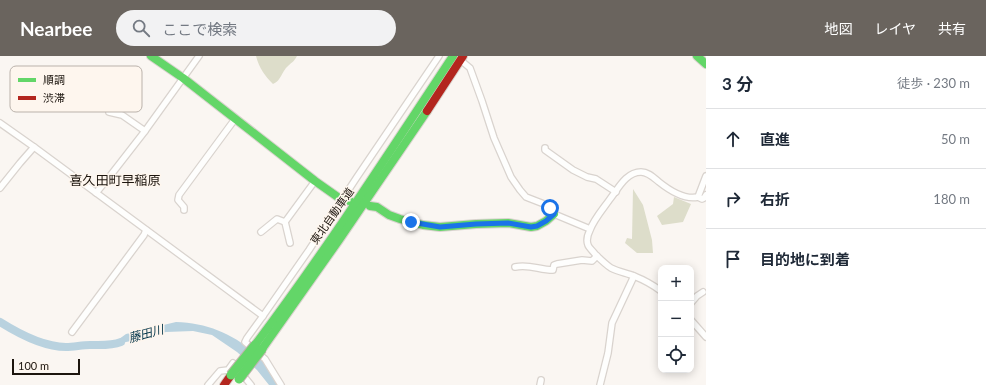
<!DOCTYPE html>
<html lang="ja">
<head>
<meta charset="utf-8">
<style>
	:root { --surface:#fff; --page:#f2f2f3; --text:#1f2937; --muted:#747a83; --line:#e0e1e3; --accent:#6a645e }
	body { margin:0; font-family:Lato,"Noto Sans JP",sans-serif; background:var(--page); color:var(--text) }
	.controls { position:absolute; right:12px; bottom:12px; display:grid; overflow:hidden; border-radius:8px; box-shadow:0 2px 10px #0003 }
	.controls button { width:36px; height:36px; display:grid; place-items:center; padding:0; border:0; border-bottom:1px solid var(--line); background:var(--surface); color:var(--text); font:20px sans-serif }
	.scale { position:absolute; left:12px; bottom:10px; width:68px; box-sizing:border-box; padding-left:4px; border:2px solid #1c150e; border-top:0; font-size:11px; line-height:14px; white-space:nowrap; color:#1c150e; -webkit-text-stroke:3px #fef6ee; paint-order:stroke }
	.stop { position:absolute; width:12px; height:12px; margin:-9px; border:3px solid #1a73e8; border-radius:50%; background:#fff }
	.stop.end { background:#1a73e8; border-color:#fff; box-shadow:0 1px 4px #0008 }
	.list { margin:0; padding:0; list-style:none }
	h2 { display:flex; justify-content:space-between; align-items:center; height:52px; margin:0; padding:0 16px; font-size:17px }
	h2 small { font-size:13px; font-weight:400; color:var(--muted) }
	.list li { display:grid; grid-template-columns:26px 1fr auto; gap:12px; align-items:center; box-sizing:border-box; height:60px; padding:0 16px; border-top:1px solid var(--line) }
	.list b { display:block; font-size:15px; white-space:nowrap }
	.list em { font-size:13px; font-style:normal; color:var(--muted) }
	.icon { flex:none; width:22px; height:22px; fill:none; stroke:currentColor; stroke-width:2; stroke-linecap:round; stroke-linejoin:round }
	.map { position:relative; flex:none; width:706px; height:329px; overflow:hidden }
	header { display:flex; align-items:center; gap:24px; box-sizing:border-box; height:56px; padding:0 20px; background:var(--accent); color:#fff }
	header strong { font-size:19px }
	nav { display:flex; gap:22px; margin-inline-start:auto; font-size:14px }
	.search { width:280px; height:36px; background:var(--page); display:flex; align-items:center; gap:10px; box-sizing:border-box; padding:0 14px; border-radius:22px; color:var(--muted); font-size:15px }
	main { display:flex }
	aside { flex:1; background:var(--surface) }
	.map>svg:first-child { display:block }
</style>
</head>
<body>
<header>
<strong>Nearbee</strong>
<div class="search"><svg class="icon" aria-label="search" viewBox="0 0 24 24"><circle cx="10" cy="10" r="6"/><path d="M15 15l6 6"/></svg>ここで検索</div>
<nav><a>地図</a><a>レイヤ</a><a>共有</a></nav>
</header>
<main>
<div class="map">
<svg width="706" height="329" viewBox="0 0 706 329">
	<rect width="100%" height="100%" fill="#faf6f2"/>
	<g fill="#ddddca">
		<path d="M256 0H297C293 7 293 5 288 10 282 15 281 25 273 28 265 20 259 12 256 0Z"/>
		<path d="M633 133 643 149 652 184 653 197H637L625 187 627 182 632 183Z"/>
		<path d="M674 141 691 148 683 166 662 169 657 160 673 148Z"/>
	</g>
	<path fill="#b9d2df" d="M176 266C206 267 232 277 254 297 257 300 261 302 263 306 269 313 273 321 278 329H269L257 314 237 296 212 279 193 275 166 276 136 284 111 289 126 278Z"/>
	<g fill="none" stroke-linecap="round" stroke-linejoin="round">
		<path stroke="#b9d2df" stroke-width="8" d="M0 266C19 278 43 291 66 291 74 291 82 289 90 289 101 289 111 290 121 286"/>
		<defs>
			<g id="street">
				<path d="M464 7 470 12 482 45 494 82 511 121 520 134 526 141 544 148 550 152 554 158 590 173"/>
				<path d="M109 56 122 59 145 75"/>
				<path d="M0 67 34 91"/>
				<path d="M545 92V94L573 114 587 121 596 123 616 136"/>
				<path d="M0 132 20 107 34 91 263 260"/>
				<path d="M96 137 110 120 145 75 199 0"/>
				<path d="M698 141 702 143 704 142 706 139"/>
				<path d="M184 154V151L178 144 179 139 235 63"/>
				<path d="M285 166 290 187"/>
				<path d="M261 176 277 163 285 166 315 125"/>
				<path d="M515 211C530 208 539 214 553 214L554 209 557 208 582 204 592 205 597 200"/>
				<path d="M661 235C653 229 644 224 634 220 627 217 619 216 611 212 605 208 600 203 595 198 593 195 589 192 588 189 586 184 588 178 590 174 594 163 603 153 610 143 618 133 626 116 641 116 648 116 653 121 659 126 669 134 684 144 698 141L706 120"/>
				<path d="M691 247 697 240 703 236"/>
				<path d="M691 264 706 281"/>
				<path d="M72 276 144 179 146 174"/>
				<path d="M208 329 220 315 228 314 233 307 251 329"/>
				<path d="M281 329 265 303 245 286 247 282 263 260 309 194 357 121 439 0"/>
				<path d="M540 329 541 324"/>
				<path d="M600 329 608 297 612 267 634 220"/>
			</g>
			<g id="fast">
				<path d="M151 0 183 22 315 125 342 144 350 145"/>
				<path d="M697 0 706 8"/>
				<path d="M370 150 377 151 389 159 400 163 423 169 440 171 476 168 508 167 531 171 537 170 546 165 554 158"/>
				<path d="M255 289C325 196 389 97 453 0"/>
				<path d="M262 293 339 184 427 55"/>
			</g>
			<g id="jam">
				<path d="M427 55 463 0"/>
				<path d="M224 329 231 319"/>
			</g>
		</defs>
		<use href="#street" stroke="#d9d3ce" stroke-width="8"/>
		<use href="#fast" stroke="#d9d3ce" stroke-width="10"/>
		<use href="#jam" stroke="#d9d3ce" stroke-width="10"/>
		<use href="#street" stroke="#fefefd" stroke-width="5.5"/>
		<use href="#fast" stroke="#63d668" stroke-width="8"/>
		<use href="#jam" stroke="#b3261e" stroke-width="8"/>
		<defs>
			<g id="fast-bridge">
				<path d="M231 319 255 289"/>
				<path d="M239 323 262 293"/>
			</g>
		</defs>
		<use href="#fast-bridge" stroke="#c1b5ae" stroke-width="11" stroke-linecap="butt"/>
		<use href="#fast-bridge" stroke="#63d668" stroke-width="9"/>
	</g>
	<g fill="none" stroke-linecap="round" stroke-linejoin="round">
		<path stroke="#1a73e8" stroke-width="5" d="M411 166 440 171 476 168 508 167 531 171 537 170 546 165 554 158 550 152"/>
	</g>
	<g text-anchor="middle" stroke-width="3" stroke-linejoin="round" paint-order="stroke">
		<g font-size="11" fill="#1c150e" stroke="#fef6ee">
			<text transform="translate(332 160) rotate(-55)" y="4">東北自動車道</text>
		</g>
		<g font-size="12" font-style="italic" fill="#003348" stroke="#fef6ee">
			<text transform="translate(146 278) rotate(-15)" y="4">藤田川</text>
		</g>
		<g font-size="13" fill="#1c150e" stroke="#fef6ee">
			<text x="115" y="129">喜久田町早稲原</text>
		</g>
	</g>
	<rect x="10" y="10" width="132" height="46" rx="6" fill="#fef6ee" stroke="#bab2ab" stroke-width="1"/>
	<rect x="18" y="22" width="18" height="4" fill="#63d668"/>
	<rect x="18" y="40" width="18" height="4" fill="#b3261e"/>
	<g font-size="11" fill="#1c150e">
		<text x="43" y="28">順調</text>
		<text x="43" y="46">渋滞</text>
	</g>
</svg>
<div class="controls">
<button>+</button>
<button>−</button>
<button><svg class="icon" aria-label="locate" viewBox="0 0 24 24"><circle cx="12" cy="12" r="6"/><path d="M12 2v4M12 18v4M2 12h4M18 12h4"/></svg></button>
</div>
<div class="scale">100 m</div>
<div class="stop" style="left:550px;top:152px"></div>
<div class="stop end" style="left:411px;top:166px"></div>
</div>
<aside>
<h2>3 分<small>徒歩 · 230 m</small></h2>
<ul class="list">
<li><svg class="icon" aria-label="ahead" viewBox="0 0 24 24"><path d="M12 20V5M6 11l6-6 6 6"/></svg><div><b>直進</b></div><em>50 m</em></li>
<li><svg class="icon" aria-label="right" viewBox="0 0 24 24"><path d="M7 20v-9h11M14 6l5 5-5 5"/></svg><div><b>右折</b></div><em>180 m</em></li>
<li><svg class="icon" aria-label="arrive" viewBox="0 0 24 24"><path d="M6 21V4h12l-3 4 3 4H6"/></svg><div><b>目的地に到着</b></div></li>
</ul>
</aside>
</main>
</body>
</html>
